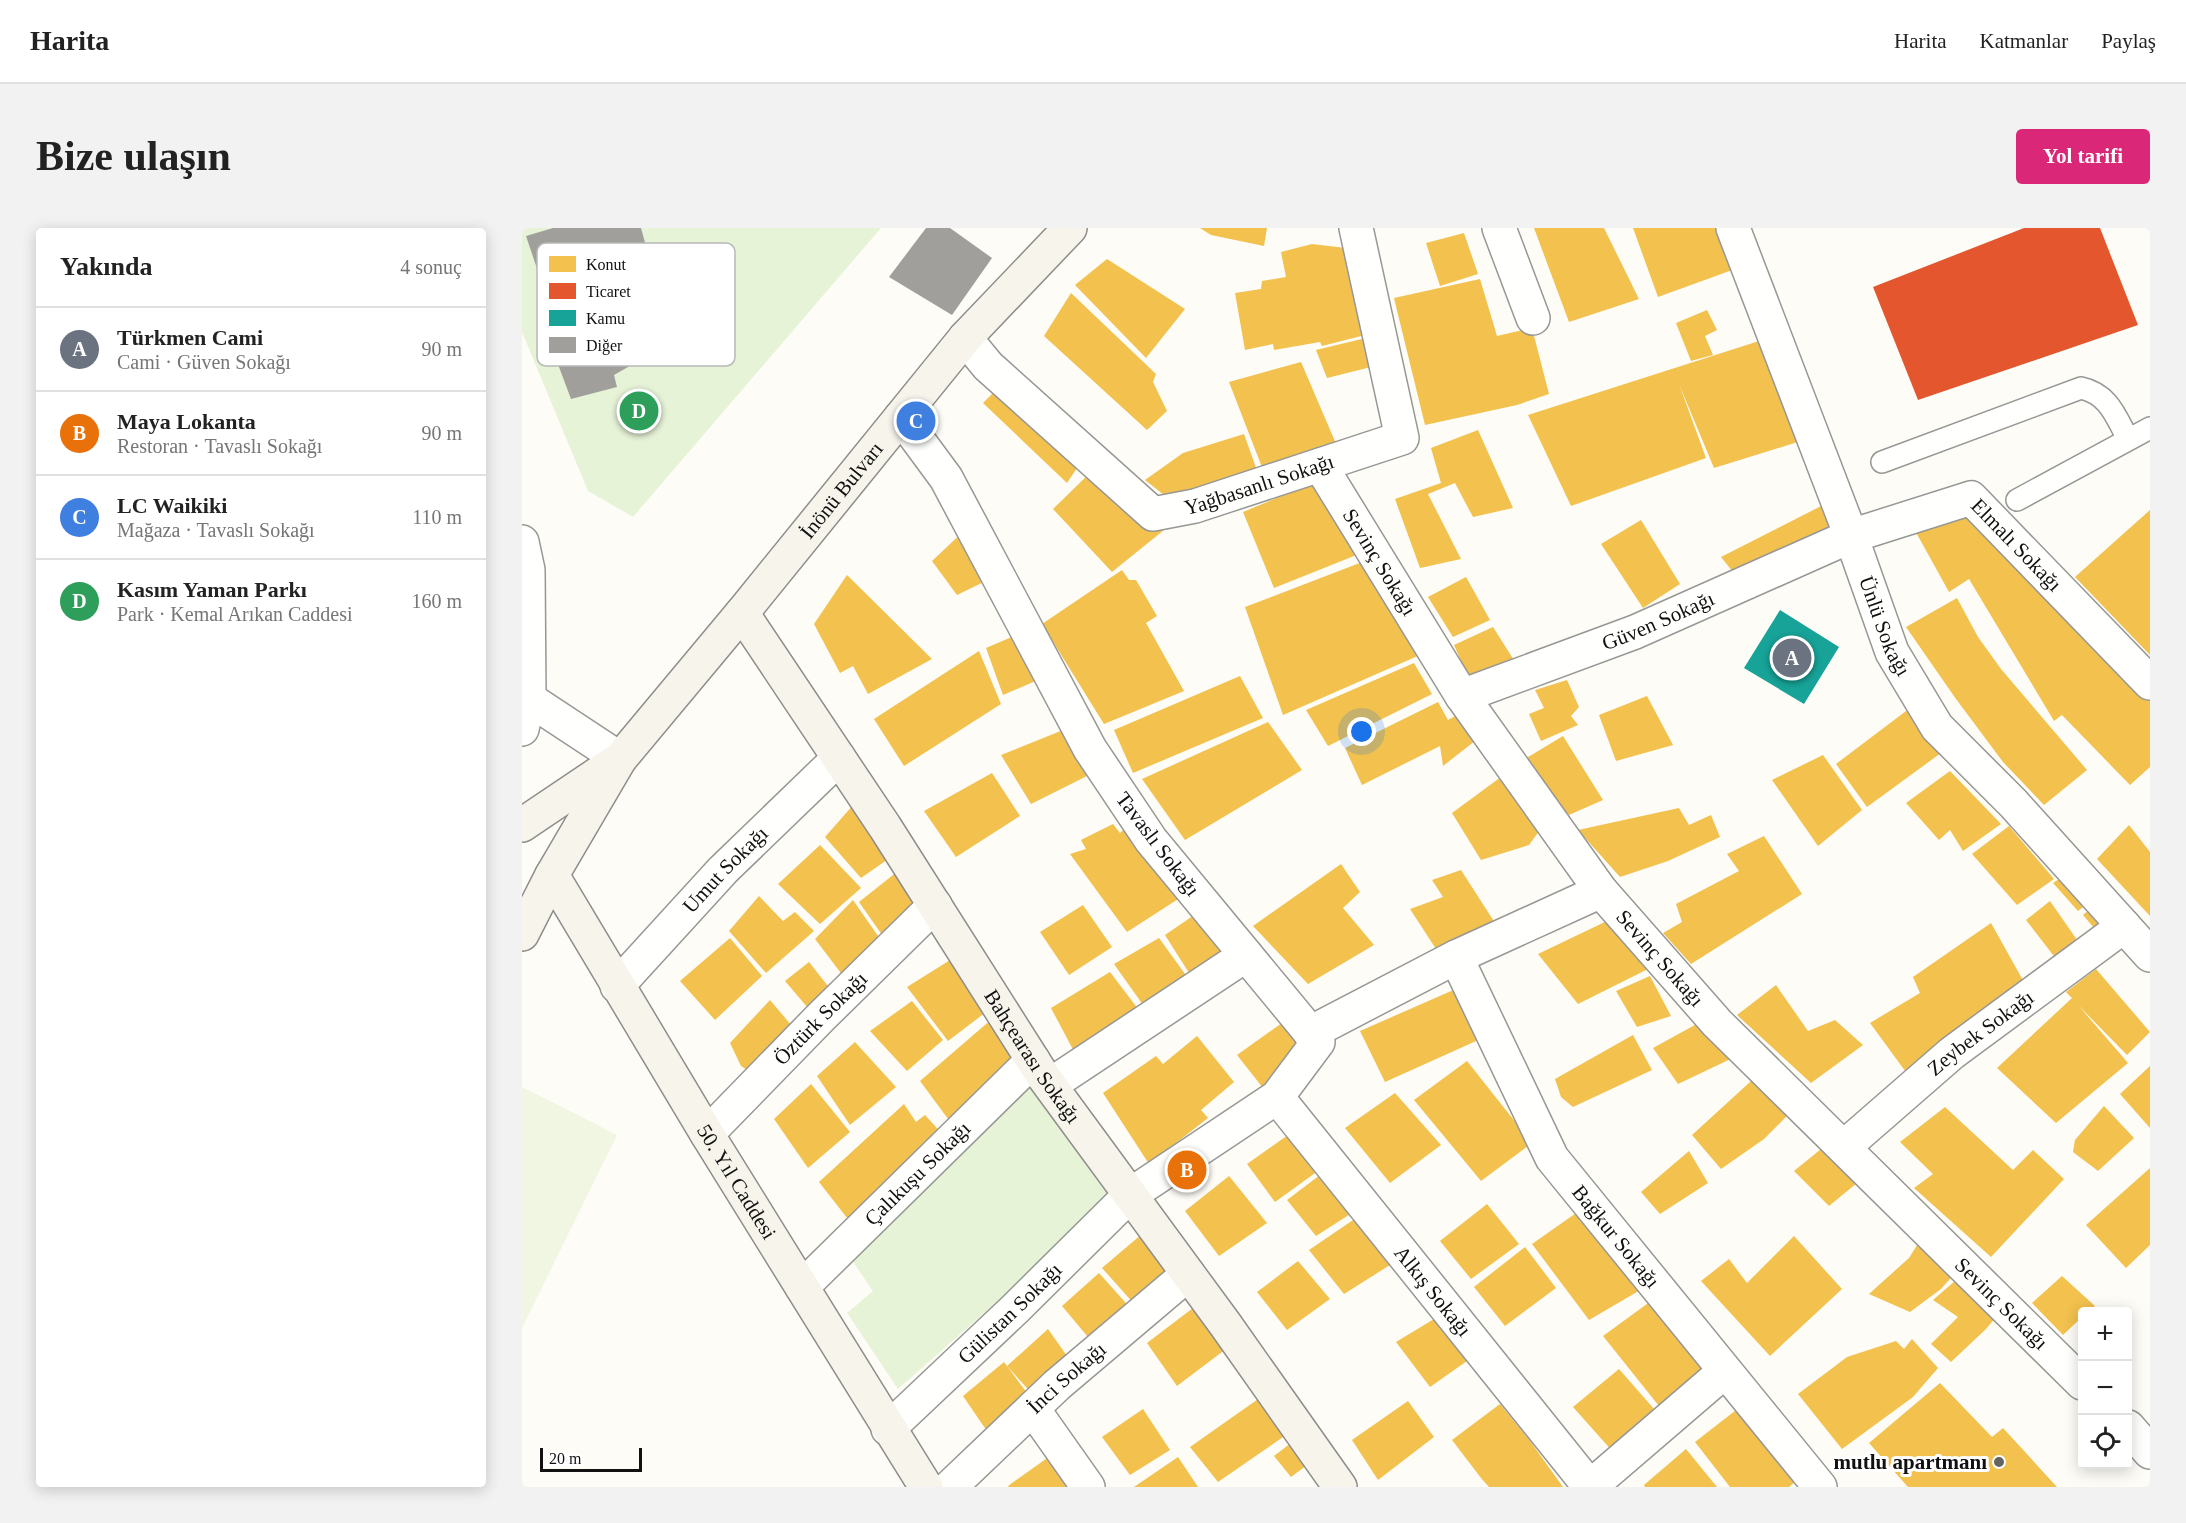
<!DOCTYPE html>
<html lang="tr">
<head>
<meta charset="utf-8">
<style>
	:root { --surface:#fff; --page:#f2f2f2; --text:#222; --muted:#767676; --line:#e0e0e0; --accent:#db2777 }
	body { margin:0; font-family:"Times New Roman",serif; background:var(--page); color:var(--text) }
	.controls { position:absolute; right:18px; bottom:18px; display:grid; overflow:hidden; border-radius:6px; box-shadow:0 3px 15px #0003 }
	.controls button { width:54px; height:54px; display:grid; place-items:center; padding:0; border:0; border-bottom:2px solid var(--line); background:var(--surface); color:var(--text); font:30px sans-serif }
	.scale { position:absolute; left:18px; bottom:15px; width:102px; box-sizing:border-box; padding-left:6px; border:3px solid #111; border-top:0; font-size:16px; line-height:21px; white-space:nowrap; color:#111; -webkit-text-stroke:4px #fff; paint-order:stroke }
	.you { position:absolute; left:840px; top:504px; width:21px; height:21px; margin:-15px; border:4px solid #fff; border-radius:50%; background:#1a73e8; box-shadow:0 0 0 9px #1a73e833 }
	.badge { display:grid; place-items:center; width:39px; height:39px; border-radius:50%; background:var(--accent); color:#fff; font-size:20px; font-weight:700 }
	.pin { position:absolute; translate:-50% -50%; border:3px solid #fff; box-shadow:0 2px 6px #0006 }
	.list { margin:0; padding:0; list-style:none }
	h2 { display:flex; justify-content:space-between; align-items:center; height:78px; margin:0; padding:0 24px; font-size:26px }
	h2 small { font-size:20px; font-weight:400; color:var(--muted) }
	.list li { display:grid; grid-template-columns:39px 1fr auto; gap:18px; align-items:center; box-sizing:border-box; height:84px; padding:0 24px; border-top:2px solid var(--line) }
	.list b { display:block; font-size:22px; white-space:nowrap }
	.list p { margin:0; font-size:20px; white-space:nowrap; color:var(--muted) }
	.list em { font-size:20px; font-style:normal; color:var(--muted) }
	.icon { flex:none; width:33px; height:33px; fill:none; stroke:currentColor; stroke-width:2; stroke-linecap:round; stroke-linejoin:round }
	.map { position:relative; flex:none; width:1628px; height:1259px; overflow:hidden; border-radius:6px }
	header { display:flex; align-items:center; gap:36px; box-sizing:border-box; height:84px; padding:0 30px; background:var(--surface); border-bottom:2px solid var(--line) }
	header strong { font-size:28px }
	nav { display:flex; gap:33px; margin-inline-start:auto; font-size:21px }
	.intro { display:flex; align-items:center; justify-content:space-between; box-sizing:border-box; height:144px; padding:0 36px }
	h1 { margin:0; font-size:42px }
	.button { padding:15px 27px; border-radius:6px; background:var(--accent); color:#fff; font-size:21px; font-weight:700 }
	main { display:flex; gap:36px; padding:0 36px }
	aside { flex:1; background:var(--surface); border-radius:6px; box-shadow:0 3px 15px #0003 }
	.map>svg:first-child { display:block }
</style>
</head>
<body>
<header>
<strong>Harita</strong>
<nav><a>Harita</a><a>Katmanlar</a><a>Paylaş</a></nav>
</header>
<div class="intro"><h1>Bize ulaşın</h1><a class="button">Yol tarifi</a></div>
<main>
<aside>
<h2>Yakında<small>4 sonuç</small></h2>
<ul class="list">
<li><span class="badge" style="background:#6b7280">A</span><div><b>Türkmen Cami</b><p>Cami · Güven Sokağı</p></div><em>90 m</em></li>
<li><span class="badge" style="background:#e8710a">B</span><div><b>Maya Lokanta</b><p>Restoran · Tavaslı Sokağı</p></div><em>90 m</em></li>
<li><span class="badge" style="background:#3f7fe0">C</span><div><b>LC Waikiki</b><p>Mağaza · Tavaslı Sokağı</p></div><em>110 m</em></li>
<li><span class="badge" style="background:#2e9e5b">D</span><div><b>Kasım Yaman Parkı</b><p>Park · Kemal Arıkan Caddesi</p></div><em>160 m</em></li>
</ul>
</aside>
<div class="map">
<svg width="1628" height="1259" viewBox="0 0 1628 1259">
	<rect width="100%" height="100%" fill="#fdfcf7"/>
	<g fill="#e7f3d7">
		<path d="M0 0H359L111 289 66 263 0 104Z"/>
		<path d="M508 848 596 967 376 1161 325 1085 351 1063 327 1028Z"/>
	</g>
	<path fill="#f0f6e1" d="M0 859 95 907 0 1100Z"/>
	<g fill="#f2c14e">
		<path d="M678 0H745L742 18 689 7Z"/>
		<path d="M1012 0H1082L1117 71 1047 94Z"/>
		<path d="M1111 0H1197L1213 41 1136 69Z"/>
		<path d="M942 5 956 46 918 58 904 15Z"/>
		<path d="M790 16 832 21 851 105 800 118 798 114 752 122 751 116 723 122 713 65 739 61 740 53 764 49 759 24Z"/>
		<path d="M585 31 663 81 624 130 553 57Z"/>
		<path d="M958 51 975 108 1010 100 1027 166 995 177 903 197 872 70Z"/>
		<path d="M549 65 634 146 631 154 645 183 625 202 522 108Z"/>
		<path d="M1185 82 1195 102 1183 108 1191 127 1169 133 1154 95Z"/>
		<path d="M852 108 857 137 805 150 794 122Z"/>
		<path d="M1237 113 1279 213 1192 240 1157 156 1184 230 1049 278 1006 187Z"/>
		<path d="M779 134 818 225 743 247 707 154Z"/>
		<path d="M479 157 561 231 545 255 461 175Z"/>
		<path d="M956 202 991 280 951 289 933 255 906 266 939 331 898 340 873 271 919 255 909 220Z"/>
		<path d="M722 206 737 248 652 275 623 252 661 225Z"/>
		<path d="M572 241 642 302 590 344 531 281Z"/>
		<path d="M798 252 842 324 752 360 721 284Z"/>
		<path d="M1309 273 1319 297 1215 349 1199 329Z"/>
		<path d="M1449 282 1628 469V539L1608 557 1540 487 1532 493 1447 351 1427 364 1391 299Z"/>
		<path d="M1628 282V427L1553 349Z"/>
		<path d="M1119 292 1158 356 1121 380 1079 316Z"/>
		<path d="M445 300 472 349 435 367 410 333Z"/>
		<path d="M848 331 898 427 761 487 723 379Z"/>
		<path d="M600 342 607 352H614L635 388 624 395 662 463 582 496 520 396Z"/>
		<path d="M325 347 410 431 346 466 331 438 318 445 292 396Z"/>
		<path d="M944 349 968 392 931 409 906 369Z"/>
		<path d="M1435 370 1456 409 1479 441 1565 542 1522 577 1481 534 1434 471 1384 399Z"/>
		<path d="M971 399 995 437 949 456 932 417Z"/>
		<path d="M501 404 525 448 481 467 464 420Z"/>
		<path d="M457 423 479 476 382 538 352 491Z"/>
		<path d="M892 435 910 466 806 518 784 482Z"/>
		<path d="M718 448 741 490 611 545 592 502Z"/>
		<path d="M1045 452 1057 479 1049 488 1056 497 1019 513 1007 486 1022 480 1013 462Z"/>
		<path d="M1125 468 1151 517 1094 533 1077 487Z"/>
		<path d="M916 474 926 492 942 483 958 509 921 538 918 518 840 557 823 520Z"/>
		<path d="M1392 477 1423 522 1345 579 1314 536Z"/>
		<path d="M746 494 780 542 663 612 620 551Z"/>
		<path d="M551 498 575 543 509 576 479 527Z"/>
		<path d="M1041 508 1081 572 1047 587 998 534Z"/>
		<path d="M1301 527 1340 582 1296 618 1250 552Z"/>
		<path d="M1428 543 1479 596 1441 623 1428 602 1417 612 1384 575Z"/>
		<path d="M470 545 498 588 434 629 402 583Z"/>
		<path d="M983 546 1018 602 1007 617 959 632 930 585Z"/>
		<path d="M332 576 372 627 339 650 303 609Z"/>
		<path d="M1157 580 1167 597 1189 587 1198 609 1146 633 1098 649 1056 602Z"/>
		<path d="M610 593 664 666 605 704 548 626 564 621 559 612 591 596 598 605Z"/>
		<path d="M1607 597 1628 624V688L1575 631Z"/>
		<path d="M1487 598 1532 651 1495 677 1450 626Z"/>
		<path d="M1242 608 1280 666 1169 736 1141 705 1160 694 1154 676 1217 643 1205 626Z"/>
		<path d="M298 617 339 660 298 696 256 656Z"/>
		<path d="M819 636 838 664 821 680 852 717 786 756 731 698Z"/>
		<path d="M939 642 975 698 914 721 888 681 921 669 910 652Z"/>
		<path d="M376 643 405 678 365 714 337 674Z"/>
		<path d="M1548 644 1573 670 1556 683 1531 655Z"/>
		<path d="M237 668 261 693 273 684 292 703 244 745 207 703Z"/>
		<path d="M331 672 363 718 325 753 293 711Z"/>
		<path d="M1528 673 1560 719 1538 736 1504 692Z"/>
		<path d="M1574 676 1594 698 1579 708 1561 687Z"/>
		<path d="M561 677 590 719 547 747 518 704Z"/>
		<path d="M681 681 721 727 674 756 643 707Z"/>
		<path d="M1087 692 1128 740 1056 776 1016 726Z"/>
		<path d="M1469 695 1507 763 1389 851 1348 795 1398 765 1391 749Z"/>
		<path d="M208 710 240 748 193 792 158 753Z"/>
		<path d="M637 710 671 757 626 784 592 736Z"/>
		<path d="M433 729 468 781 426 813 385 759Z"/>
		<path d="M287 734 313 767 292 787 263 753Z"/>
		<path d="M1574 741 1628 804 1605 827 1556 777 1606 835 1534 895 1475 840 1550 770 1544 764Z"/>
		<path d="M588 744 623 790 556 831 529 780Z"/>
		<path d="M1128 748 1149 788 1115 799 1094 763Z"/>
		<path d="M1254 757 1286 803 1313 792 1341 817 1289 855 1215 787Z"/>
		<path d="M936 760 963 809 863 854 838 803Z"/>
		<path d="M248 772 275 804 231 846 219 838 208 815Z"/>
		<path d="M390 773 421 812 385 843 348 803Z"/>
		<path d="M471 790 505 830 432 899 398 853Z"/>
		<path d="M767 790 789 820 741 860 715 827Z"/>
		<path d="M1182 792 1217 827 1156 856 1131 820Z"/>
		<path d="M1111 807 1130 842 1051 879 1039 869 1033 851Z"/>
		<path d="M675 808 712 854 679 882 686 890 627 936 581 865 634 828 641 836Z"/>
		<path d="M333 814 374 859 328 897 295 848Z"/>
		<path d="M945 833 1010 915 959 953 892 872Z"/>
		<path d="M1628 838V900L1598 866Z"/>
		<path d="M1240 843 1273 880 1242 911 1199 941 1170 907Z"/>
		<path d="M289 856 328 904 286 940 252 891Z"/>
		<path d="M873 865 919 917 868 955 823 900Z"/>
		<path d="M382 876 394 894 403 887 425 911 329 995 297 954Z"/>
		<path d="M1582 878 1612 910 1576 943 1551 924 1553 912Z"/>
		<path d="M1423 879 1491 942 1511 922 1542 951 1469 1029 1392 960 1411 946 1378 914Z"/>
		<path d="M766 907 796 943 753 974 725 936Z"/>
		<path d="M1304 917 1335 955 1307 978 1272 943Z"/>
		<path d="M1167 923 1186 955 1138 986 1119 964Z"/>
		<path d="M1628 940V1017L1604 1040 1564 997Z"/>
		<path d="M802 944 833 983 794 1008 765 972Z"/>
		<path d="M707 948 745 995 697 1028 663 983Z"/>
		<path d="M965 976 997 1016 949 1051 918 1013Z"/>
		<path d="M1057 983 1120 1061 1067 1092 1010 1016Z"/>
		<path d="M834 990 868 1037 822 1066 787 1022Z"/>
		<path d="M620 1006 653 1046 614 1078 580 1040Z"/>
		<path d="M1402 1006 1437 1041 1419 1061 1388 1084 1347 1066 1387 1030Z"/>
		<path d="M1272 1008 1320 1061 1248 1128 1179 1053 1207 1031 1225 1055Z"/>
		<path d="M1003 1019 1034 1060 983 1098 952 1059Z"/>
		<path d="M776 1033 808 1071 765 1102 735 1064Z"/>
		<path d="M577 1045 611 1083 571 1115 540 1078Z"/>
		<path d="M1441 1046 1479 1083 1464 1101 1429 1134 1409 1116 1436 1089 1411 1072Z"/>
		<path d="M1540 1048 1573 1078 1567 1083H1560V1089L1541 1107 1510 1075Z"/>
		<path d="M1129 1073 1187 1145 1141 1183 1081 1108Z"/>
		<path d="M671 1080 704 1121 655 1158 625 1115Z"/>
		<path d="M912 1091 945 1133 908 1159 874 1114Z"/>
		<path d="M526 1101 550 1135 513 1169 485 1138Z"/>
		<path d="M1390 1111 1416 1140 1391 1169 1320 1221 1276 1166 1325 1129 1374 1113 1382 1121Z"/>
		<path d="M482 1134 511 1173 469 1209 441 1168Z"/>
		<path d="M1097 1141 1139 1189 1092 1225 1051 1179Z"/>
		<path d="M1418 1155 1470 1209 1481 1200 1535 1259H1386L1347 1215Z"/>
		<path d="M739 1169 767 1205 696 1254 668 1219Z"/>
		<path d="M886 1173 912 1209 856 1252 830 1212Z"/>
		<path d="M978 1176 1008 1213 1041 1259H967L959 1250 930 1212Z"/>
		<path d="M1218 1179 1278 1250 1267 1259H1208L1173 1214Z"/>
		<path d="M621 1181 648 1222 608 1247 580 1209Z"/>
		<path d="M769 1215 785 1237 769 1249 752 1228Z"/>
		<path d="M1164 1221 1195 1259H1123L1122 1257Z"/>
		<path d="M528 1228 547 1259H487L486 1258Z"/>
		<path d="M656 1229 676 1259H612Z"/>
	</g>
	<path fill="#e4572e" d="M1502 0H1578L1616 97 1396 172 1351 59Z"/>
	<path fill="#17a398" d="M1258 382 1317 419 1282 476 1222 440Z"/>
	<g fill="#a19f9c">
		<path d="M31 0H119L135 58 30 85 4 8Z"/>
		<path d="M404 0H428L470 30 430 87 367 49Z"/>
		<path d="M102 94 113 135 92 147 95 159 49 171 31 123 53 114 49 105 81 96 80 101Z"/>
	</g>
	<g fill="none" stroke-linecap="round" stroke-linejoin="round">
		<defs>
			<g id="lane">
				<path d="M1360 234 1559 160C1587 166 1594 189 1606 211"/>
				<path d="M1495 272 1628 200"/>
			</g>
			<g id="street">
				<path d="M977 0 1011 90"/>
				<path id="s1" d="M1211 0 1329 308 1370 424 1415 499 1491 575 1628 727"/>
				<path id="s2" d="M443 110 466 138 631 286 673 278 880 210 834 0"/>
				<path id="s3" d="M798 237 940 468 1079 663 1195 795 1560 1155"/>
				<path d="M0 314 6 342 7 471 0 501"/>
				<path id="s4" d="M940 468 1113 404 1329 308 1449 270 1628 455"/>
				<path d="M7 471 98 531"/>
				<path id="s5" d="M934 729 1030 930 1298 1259"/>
				<path id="s6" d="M95 758 201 642 317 530"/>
				<path d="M788 805 934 729 1079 663"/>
				<path d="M528 857 724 727"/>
				<path id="s7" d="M755 869 1068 1259"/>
				<path id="s8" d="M185 906 299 789 413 677"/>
				<path id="s9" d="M1322 919 1430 825 1602 698"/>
				<path id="s10" d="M280 1059 511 832"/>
				<path d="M511 1181 566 1259"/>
				<path d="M1606 1199 1628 1224"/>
				<path id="s11" d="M366 1201 493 1081 608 967 755 869 796 814 629 612 568 521 424 250 379 189"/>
				<path id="s12" d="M428 1259 535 1157 666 1046"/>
				<path d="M1068 1259 1203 1143"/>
			</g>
			<g id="secondary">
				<path id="s13" d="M220 385 363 599 521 848 703 1096 818 1259"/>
				<path d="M0 597 92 535"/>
				<path id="s14" d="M30 647 185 906 404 1259"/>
				<path id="s15" d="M0 706 30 647 98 531 224 380 443 110 548 0"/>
			</g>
		</defs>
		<use href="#lane" stroke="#979795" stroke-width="24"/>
		<use href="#street" stroke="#979795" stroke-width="36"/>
		<use href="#secondary" stroke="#8e8d8b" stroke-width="36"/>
		<use href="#lane" stroke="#fffffe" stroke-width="21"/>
		<use href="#street" stroke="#fffffe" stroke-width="33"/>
		<use href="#secondary" stroke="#f6f4eb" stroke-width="33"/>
	</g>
	<circle fill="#646362" stroke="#fff" stroke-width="2" cx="1477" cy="1234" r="6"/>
	<g text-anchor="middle" stroke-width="6" stroke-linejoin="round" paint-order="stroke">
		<g font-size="21" fill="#111" stroke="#fff">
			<text dy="7" stroke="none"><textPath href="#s2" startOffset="368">Yağbasanlı Sokağı</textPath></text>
			<text dy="7" stroke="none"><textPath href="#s15" startOffset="549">İnönü Bulvarı</textPath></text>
			<text dy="7" stroke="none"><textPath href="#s4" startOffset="612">Elmalı Sokağı</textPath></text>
			<text dy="7" stroke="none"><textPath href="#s3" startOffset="114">Sevinç Sokağı</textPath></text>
			<text dy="7" stroke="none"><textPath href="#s4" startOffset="210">Güven Sokağı</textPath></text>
			<text dy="7" stroke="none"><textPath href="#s1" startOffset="426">Ünlü Sokağı</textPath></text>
			<text transform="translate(636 616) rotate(53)" y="7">Tavaslı Sokağı</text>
			<text dy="7" stroke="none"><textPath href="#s6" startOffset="159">Umut Sokağı</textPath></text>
			<text dy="7" stroke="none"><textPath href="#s3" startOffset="600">Sevinç Sokağı</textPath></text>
			<text dy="7" stroke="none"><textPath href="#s8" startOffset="162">Öztürk Sokağı</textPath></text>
			<text dy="7" stroke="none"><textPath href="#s9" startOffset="178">Zeybek Sokağı</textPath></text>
			<text dy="7" stroke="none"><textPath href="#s13" startOffset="530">Bahçearası Sokağı</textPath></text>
			<text dy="7" stroke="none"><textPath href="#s10" startOffset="162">Çalıkuşu Sokağı</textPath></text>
			<text dy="7" stroke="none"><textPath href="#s14" startOffset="358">50. Yıl Caddesi</textPath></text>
			<text dy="7" stroke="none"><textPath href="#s5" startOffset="324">Bağkur Sokağı</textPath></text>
			<text dy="7" stroke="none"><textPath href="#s7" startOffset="249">Alkış Sokağı</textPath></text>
			<text dy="7" stroke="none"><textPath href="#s3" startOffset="1086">Sevinç Sokağı</textPath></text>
			<text dy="7" stroke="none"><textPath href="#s11" startOffset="168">Gülistan Sokağı</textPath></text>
			<text dy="7" stroke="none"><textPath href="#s12" startOffset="160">İnci Sokağı</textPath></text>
		</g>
		<g font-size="21" font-weight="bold" fill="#111" stroke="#fff" text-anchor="end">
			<text x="1465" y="1241">mutlu apartmanı</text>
		</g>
	</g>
	<rect x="15" y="15" width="198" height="123" rx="9" fill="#fff" stroke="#b8b8b8" stroke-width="1.5"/>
	<rect x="27" y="28" width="27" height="16" fill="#f2c14e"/>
	<rect x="27" y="55" width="27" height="16" fill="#e4572e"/>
	<rect x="27" y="82" width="27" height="16" fill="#17a398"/>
	<rect x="27" y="109" width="27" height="16" fill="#a19f9c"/>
	<g font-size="16" fill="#111">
		<text x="64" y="42">Konut</text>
		<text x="64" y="69">Ticaret</text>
		<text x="64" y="96">Kamu</text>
		<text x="64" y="123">Diğer</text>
	</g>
</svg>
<div class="controls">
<button>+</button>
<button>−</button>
<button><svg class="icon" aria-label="locate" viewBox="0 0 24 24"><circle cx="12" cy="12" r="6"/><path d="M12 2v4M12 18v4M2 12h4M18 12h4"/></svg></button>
</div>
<div class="scale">20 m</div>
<div class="you"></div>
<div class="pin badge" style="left:1270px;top:430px;background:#6b7280">A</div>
<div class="pin badge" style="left:665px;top:942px;background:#e8710a">B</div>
<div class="pin badge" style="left:394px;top:193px;background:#3f7fe0">C</div>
<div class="pin badge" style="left:117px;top:183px;background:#2e9e5b">D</div>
</div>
</main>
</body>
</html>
